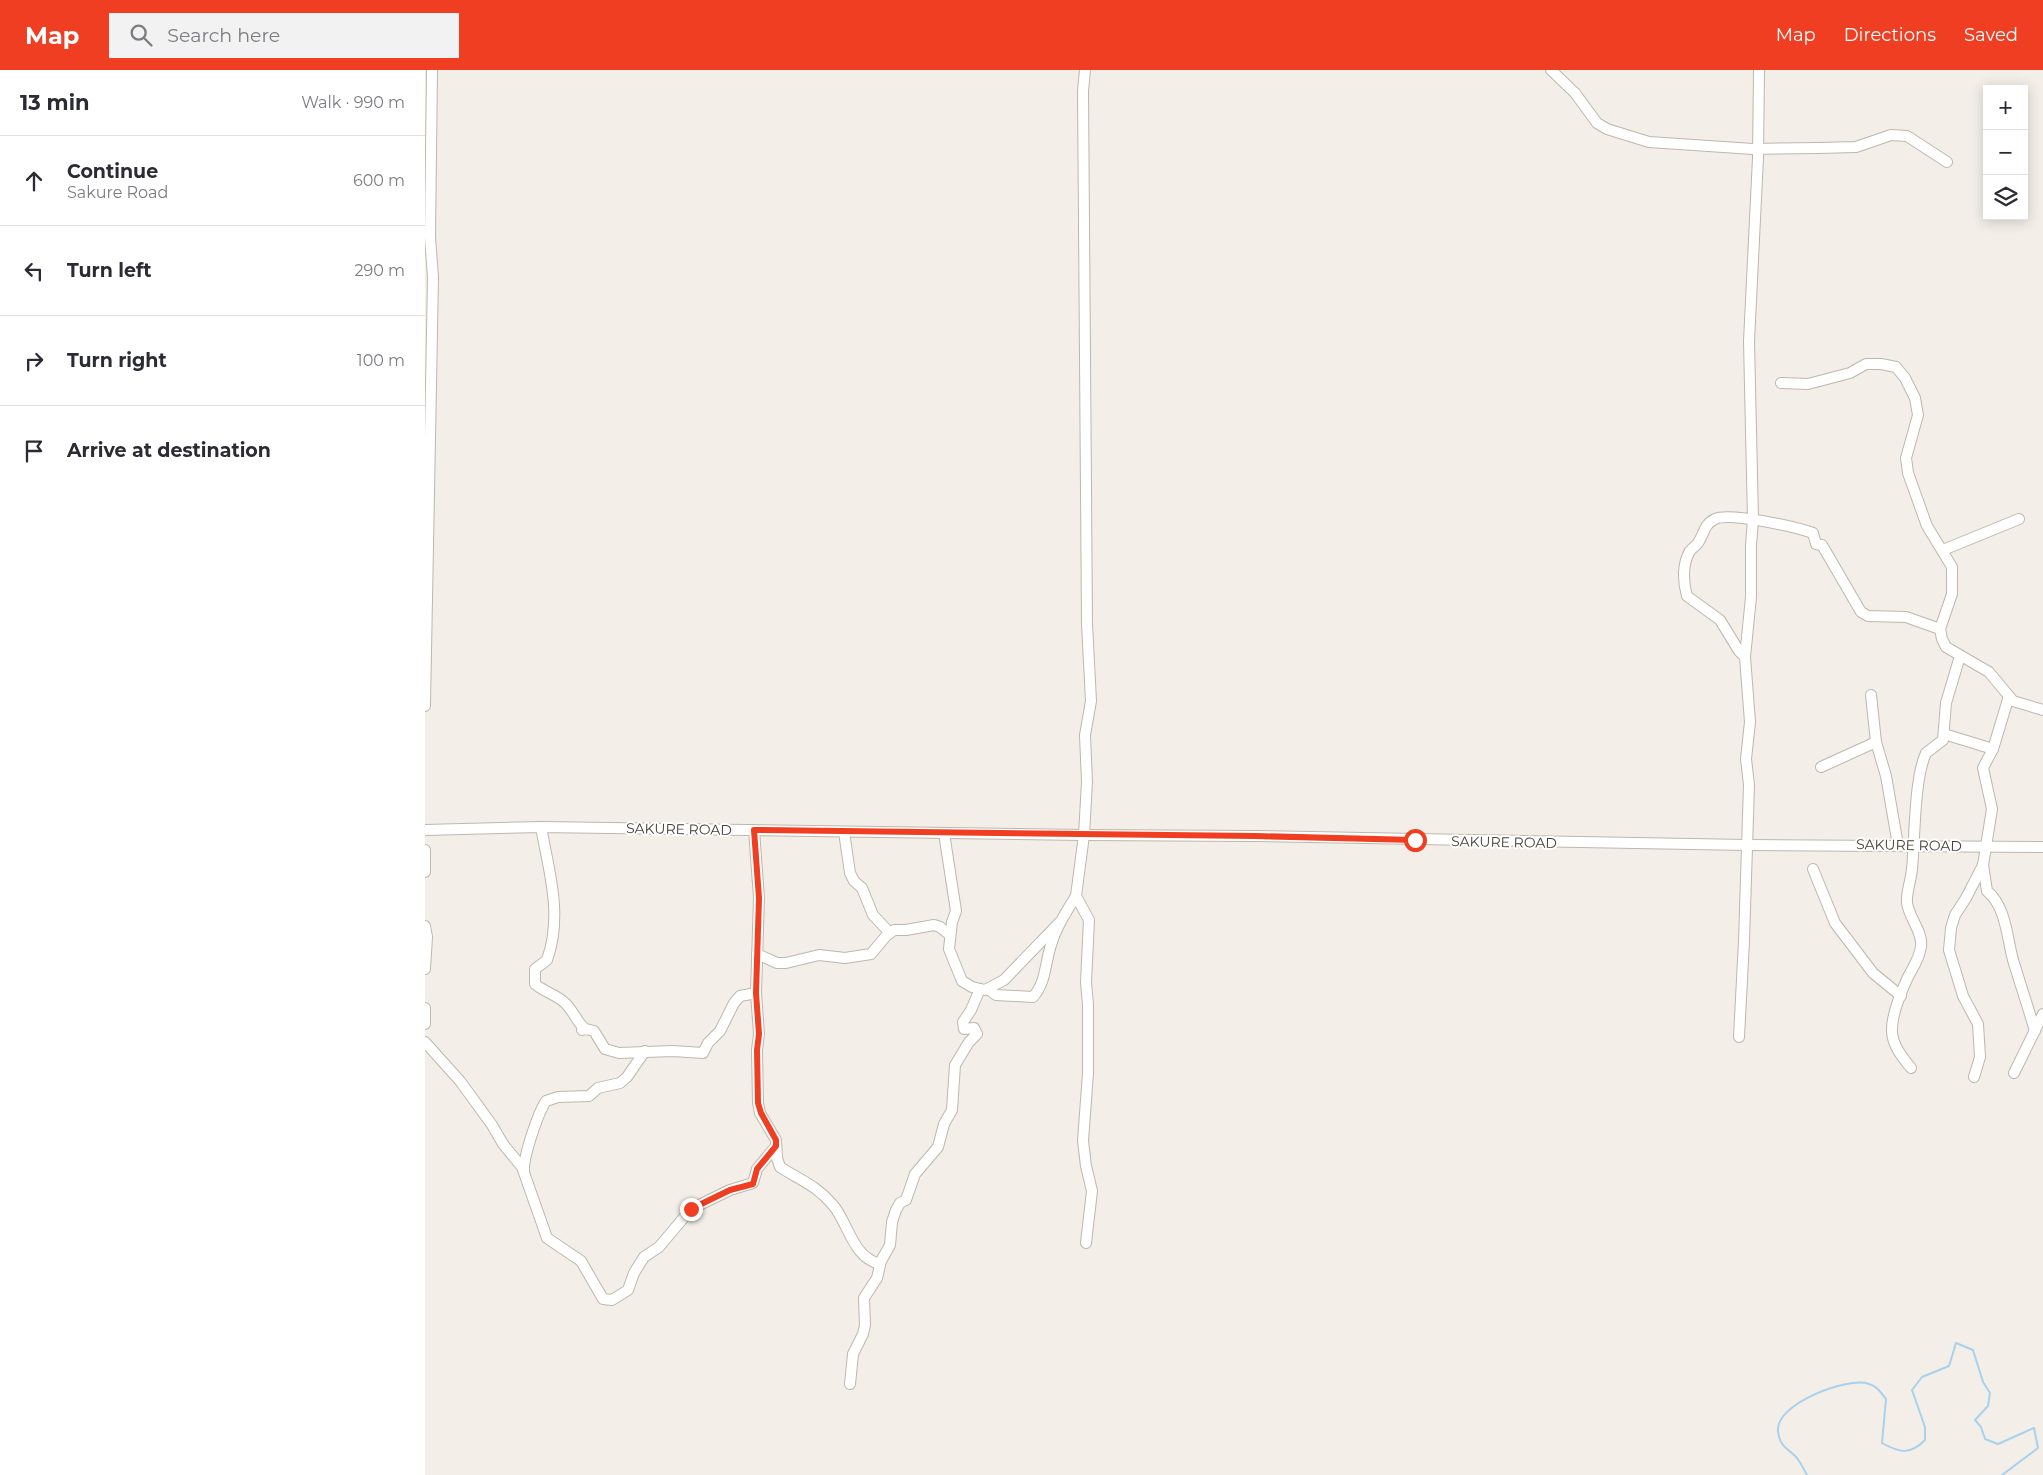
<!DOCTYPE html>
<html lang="en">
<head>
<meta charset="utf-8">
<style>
	:root { --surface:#fff; --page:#f2f2f3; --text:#2b2b33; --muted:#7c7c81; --line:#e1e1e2; --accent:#f03e22 }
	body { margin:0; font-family:Montserrat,sans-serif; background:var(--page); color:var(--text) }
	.controls { position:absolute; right:15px; top:15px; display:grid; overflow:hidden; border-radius:0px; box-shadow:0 2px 12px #0003 }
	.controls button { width:45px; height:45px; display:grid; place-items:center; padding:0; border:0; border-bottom:1px solid var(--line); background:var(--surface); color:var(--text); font:25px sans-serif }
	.stop { position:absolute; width:15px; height:15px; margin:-11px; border:4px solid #f03e22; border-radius:50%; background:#fff }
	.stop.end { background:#f03e22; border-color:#fff; box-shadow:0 1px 5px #0008 }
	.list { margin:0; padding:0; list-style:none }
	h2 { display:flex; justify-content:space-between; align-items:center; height:65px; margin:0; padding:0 20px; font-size:21px }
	h2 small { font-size:16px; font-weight:400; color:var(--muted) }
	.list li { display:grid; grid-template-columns:32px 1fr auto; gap:15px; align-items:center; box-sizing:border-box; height:90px; padding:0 20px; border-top:1px solid var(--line) }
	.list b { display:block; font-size:19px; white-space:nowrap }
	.list p { margin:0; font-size:16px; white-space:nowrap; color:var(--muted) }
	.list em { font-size:16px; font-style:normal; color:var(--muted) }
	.icon { flex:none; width:28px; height:28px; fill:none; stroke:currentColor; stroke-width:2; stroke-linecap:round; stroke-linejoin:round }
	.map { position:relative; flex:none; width:1618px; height:1405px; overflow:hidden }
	header { display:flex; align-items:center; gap:30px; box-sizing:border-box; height:70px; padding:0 25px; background:var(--accent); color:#fff }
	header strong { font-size:24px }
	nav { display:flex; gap:28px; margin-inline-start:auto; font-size:18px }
	.search { width:350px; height:45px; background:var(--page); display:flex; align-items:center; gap:12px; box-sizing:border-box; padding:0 18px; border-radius:0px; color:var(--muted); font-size:19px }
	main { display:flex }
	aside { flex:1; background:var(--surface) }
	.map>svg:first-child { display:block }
</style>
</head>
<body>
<header>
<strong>Map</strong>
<div class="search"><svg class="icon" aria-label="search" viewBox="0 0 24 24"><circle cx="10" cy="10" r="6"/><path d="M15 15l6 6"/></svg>Search here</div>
<nav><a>Map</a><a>Directions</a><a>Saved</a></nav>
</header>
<main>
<aside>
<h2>13 min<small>Walk · 990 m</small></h2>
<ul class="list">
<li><svg class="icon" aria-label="ahead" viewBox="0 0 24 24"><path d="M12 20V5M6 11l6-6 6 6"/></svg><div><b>Continue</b><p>Sakure Road</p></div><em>600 m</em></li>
<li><svg class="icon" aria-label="left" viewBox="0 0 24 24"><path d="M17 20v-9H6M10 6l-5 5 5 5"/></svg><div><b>Turn left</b></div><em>290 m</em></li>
<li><svg class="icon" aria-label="right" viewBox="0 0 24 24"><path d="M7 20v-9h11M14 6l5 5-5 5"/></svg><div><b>Turn right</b></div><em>100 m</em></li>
<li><svg class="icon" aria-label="arrive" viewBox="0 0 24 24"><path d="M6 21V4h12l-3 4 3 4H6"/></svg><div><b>Arrive at destination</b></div></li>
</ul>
</aside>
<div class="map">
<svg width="1618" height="1405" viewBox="0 0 1618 1405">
	<rect width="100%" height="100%" fill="#f3efe8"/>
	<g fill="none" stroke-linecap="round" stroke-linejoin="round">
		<path stroke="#a7d1ed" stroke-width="2" d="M1382 1405C1379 1400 1376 1393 1372 1388 1363 1378 1355 1378 1353 1361 1350 1334 1423 1306 1444 1314 1452 1316 1456 1323 1461 1329L1457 1373C1475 1383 1485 1385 1500 1370V1357L1487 1320 1497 1307 1524 1296 1531 1273 1548 1280 1558 1312 1565 1323 1563 1336 1550 1350 1556 1357 1560 1369 1573 1374 1609 1358 1613 1378 1577 1405"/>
		<defs>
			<g id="minor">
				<path d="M660 0 658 21 662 554 666 631 660 665 662 712 659 765 651 826 664 850 661 912 663 935V1003L658 1071 661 1096 667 1121 661 1173"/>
				<path d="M1126 0 1150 23 1172 53 1182 59 1224 72 1328 79 1393 78 1431 77 1466 65 1482 66 1522 92"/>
				<path d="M1356 313 1383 314 1425 303 1441 294H1456L1471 297 1480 308 1490 328 1493 345 1481 388 1483 403 1502 456 1527 497V524L1515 559 1517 569 1521 577 1564 602 1588 631 1618 640"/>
				<path d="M1518 480 1594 449"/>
				<path d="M1320 587 1314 581 1295 550 1262 526C1258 512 1257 494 1265 481 1267 478 1271 476 1273 473 1279 464 1279 454 1290 449 1305 442 1371 457 1388 463L1391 474 1397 475 1436 542 1443 546 1481 547 1515 559"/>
				<path d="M1446 625 1451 672 1461 706 1473 775"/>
				<path d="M0 636 8 207 5 167 7 0"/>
				<path d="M1519 664 1568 679"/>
				<path d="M1396 697 1451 672"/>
				<path d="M116 757C124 802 138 845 122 890L110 899V914C119 922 133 925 141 934 148 941 151 950 158 957L157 960 161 959 169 961 180 979 194 983 248 981 278 983 283 973 295 961 309 933 315 926 331 923"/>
				<path d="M0 760 116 757 659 765 830 766 1322 775 1618 777"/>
				<path d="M329 760 334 828 331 923 334 964 332 980 333 1033 335 1043 351 1070 352 1088 355 1097C375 1110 391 1115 408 1135 424 1154 427 1187 455 1194"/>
				<path d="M419 762 425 803 429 811 437 818 448 845 465 863"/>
				<path d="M519 763 531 841 527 852 524 879 537 911 547 917 560 920 579 910 635 852"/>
				<path d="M0 780V802"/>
				<path d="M1558 795 1562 821C1581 836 1582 868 1588 890 1595 913 1603 937 1610 961"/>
				<path d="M1388 799 1410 853 1448 903 1476 926"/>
				<path d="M0 856 2 867 0 899"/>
				<path d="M332 884 352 893H361L394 885 420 888 446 884 461 866 469 860H481L509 855 515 857 525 865"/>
				<path d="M563 919 571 925 608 927C621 913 620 893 626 875 631 858 641 842 651 826"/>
				<path d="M0 938V954"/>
				<path d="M1314 967 1319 871 1324 715 1321 689 1325 652 1320 587 1326 527V475L1328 450 1324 271 1333 88 1334 0"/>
				<path d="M0 972 35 1011 67 1055 78 1074 97 1097 122 1168 156 1191 178 1229 187 1230 203 1220 209 1203 219 1187 234 1177 266 1139 305 1120 328 1113 332 1099 351 1076"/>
				<path d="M1486 998C1477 987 1468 976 1467 962 1466 945 1476 922 1483 907 1488 897 1495 888 1496 876 1498 862 1484 848 1482 833 1481 823 1486 810 1487 799 1490 768 1489 709 1501 683L1518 670 1521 633 1535 586"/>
				<path d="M1589 1003 1618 944"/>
				<path d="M1549 1007 1555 987 1553 954 1538 926 1524 880 1526 858 1530 845 1541 828 1558 795 1567 739 1558 698 1568 679 1584 626"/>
				<path d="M99 1101C98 1087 113 1043 121 1031L133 1027 164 1026 173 1018 195 1013 202 1007 220 981"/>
				<path d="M425 1314 428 1284 438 1264 440 1255 439 1228 452 1208 456 1191 465 1175 467 1152 471 1140 475 1133 481 1130 490 1104 513 1077 519 1054 527 1040 530 995 544 972 552 964 549 958 539 959 538 952 546 940 555 919"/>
			</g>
		</defs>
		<use href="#minor" stroke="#beb7ab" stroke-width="12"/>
		<use href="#minor" stroke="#fff" stroke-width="10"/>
	</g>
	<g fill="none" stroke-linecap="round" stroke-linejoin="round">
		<path stroke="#f03e22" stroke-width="6" d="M266 1139 305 1120 328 1114 332 1099 351 1076V1070L336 1043 333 1033 332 980 334 964 331 923 334 828 329 760 830 766 990 770"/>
	</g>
	<g text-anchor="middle" stroke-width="4" stroke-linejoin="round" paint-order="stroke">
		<g font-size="14" fill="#464037" stroke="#fff">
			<text transform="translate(254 759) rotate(1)" y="5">SAKURE ROAD</text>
			<text transform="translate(1079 772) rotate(1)" y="5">SAKURE ROAD</text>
			<text transform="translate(1484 775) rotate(1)" y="5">SAKURE ROAD</text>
		</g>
	</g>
</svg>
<div class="controls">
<button>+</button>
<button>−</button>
<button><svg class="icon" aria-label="layers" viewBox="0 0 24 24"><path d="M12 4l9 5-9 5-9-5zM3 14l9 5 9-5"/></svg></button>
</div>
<div class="stop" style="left:990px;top:770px"></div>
<div class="stop end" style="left:266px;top:1139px"></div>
</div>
</main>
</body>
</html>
